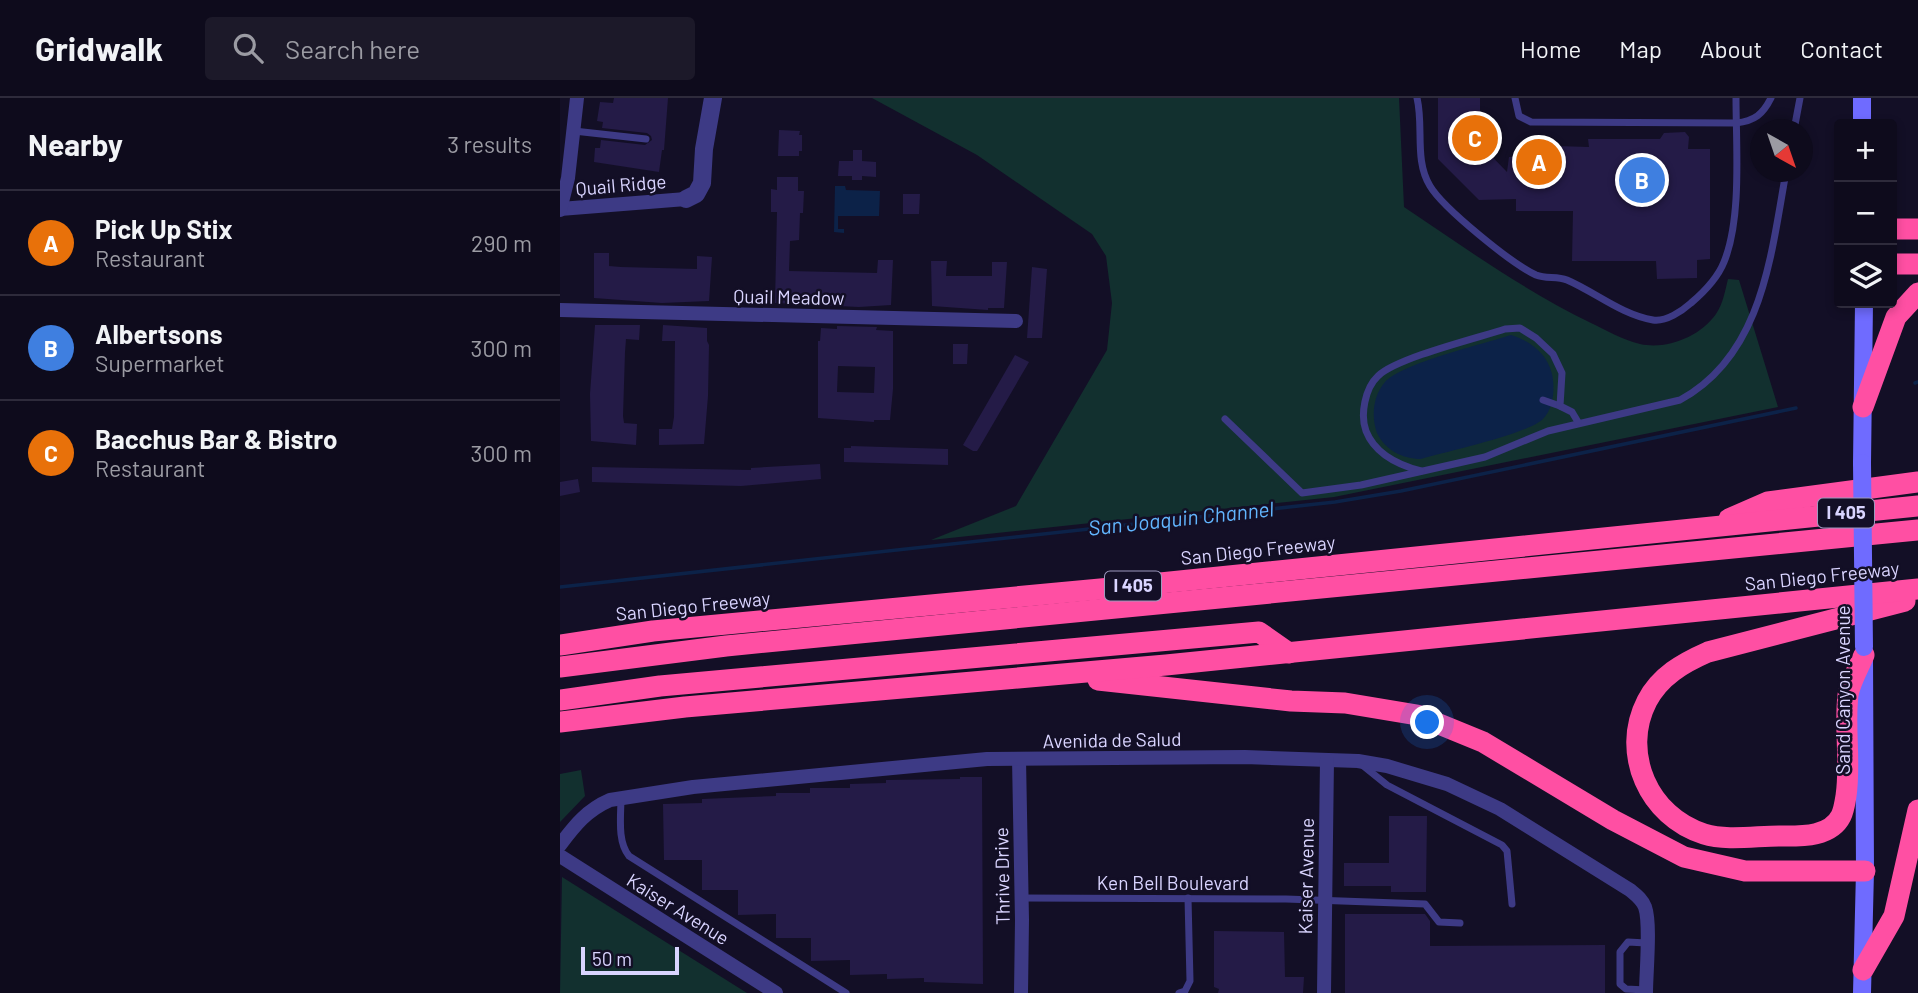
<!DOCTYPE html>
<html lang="en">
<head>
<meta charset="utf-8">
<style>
	:root { --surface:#0e0b1c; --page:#1c1929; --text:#f1f3f6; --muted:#9b9ba3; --line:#2e2b3b; --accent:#00e5ff }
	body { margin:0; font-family:Barlow,sans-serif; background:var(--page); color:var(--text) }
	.controls { position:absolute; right:21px; top:21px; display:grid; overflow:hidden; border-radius:7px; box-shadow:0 4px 10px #0003 }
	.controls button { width:63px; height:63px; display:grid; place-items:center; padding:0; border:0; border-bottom:2px solid var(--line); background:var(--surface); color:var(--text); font:35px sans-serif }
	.compass { position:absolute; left:1190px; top:21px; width:63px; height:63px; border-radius:50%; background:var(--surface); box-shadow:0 4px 10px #0003; rotate:140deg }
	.scale { position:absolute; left:21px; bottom:18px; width:98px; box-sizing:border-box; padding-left:7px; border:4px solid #d9d4ff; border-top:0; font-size:19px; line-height:24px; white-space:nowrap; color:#d9d4ff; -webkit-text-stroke:5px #130f26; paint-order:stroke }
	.you { position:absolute; left:868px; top:625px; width:24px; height:24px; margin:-18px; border:5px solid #fff; border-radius:50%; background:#1a73e8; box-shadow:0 0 0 10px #1a73e833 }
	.badge { display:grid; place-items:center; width:46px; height:46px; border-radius:50%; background:var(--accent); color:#fff; font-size:23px; font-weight:700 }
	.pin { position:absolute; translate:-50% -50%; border:4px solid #fff; box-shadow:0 2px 7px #0006 }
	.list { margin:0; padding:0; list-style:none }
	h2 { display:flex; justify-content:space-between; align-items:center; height:91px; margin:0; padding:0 28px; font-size:30px }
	h2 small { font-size:23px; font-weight:400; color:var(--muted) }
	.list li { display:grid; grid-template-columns:46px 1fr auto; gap:21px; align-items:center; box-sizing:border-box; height:105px; padding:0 28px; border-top:2px solid var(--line) }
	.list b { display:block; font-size:26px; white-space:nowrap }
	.list p { margin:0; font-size:23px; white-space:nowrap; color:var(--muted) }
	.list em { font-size:23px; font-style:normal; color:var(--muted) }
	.icon { flex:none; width:38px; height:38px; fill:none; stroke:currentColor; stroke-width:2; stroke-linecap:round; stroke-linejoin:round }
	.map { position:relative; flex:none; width:1358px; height:895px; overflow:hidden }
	header { display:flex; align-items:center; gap:42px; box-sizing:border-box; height:98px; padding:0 35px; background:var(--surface); border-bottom:2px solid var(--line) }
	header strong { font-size:33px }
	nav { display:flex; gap:38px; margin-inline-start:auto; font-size:24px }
	.search { width:490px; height:63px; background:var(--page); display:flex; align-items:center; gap:18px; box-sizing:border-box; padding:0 24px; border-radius:7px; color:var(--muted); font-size:26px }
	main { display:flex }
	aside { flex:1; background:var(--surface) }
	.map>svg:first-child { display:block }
</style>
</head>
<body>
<header>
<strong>Gridwalk</strong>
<div class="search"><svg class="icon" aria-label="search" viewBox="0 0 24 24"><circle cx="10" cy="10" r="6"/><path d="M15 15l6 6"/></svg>Search here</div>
<nav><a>Home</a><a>Map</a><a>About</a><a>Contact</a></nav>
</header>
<main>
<aside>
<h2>Nearby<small>3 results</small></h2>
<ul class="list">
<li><span class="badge" style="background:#e8710a">A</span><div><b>Pick Up Stix</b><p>Restaurant</p></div><em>290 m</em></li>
<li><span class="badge" style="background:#3f7fe0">B</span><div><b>Albertsons</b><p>Supermarket</p></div><em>300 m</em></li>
<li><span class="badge" style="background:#e8710a">C</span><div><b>Bacchus Bar &amp; Bistro</b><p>Restaurant</p></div><em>300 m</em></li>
</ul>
</aside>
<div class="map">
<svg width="1358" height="895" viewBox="0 0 1358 895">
	<rect width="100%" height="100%" fill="#130f26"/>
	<g fill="#12302f">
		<path d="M312 0H839L844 109C905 150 965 193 1031 225 1046 232 1063 242 1080 246 1106 252 1140 239 1156 216 1163 206 1165 193 1168 181L1179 182 1218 309 774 399 371 442 456 408 547 252 552 205 546 158 532 136 417 57Z"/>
		<path d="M21 672 25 698 0 724V676Z"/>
		<path d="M2 779 187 895H0Z"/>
	</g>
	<g fill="#0c2248">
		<path d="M275 88H285L286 92 320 93 319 118H278V131H284V135L274 134Z"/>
		<path d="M951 237C970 243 987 255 992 276 995 290 994 310 983 321 968 336 885 354 861 361 843 361 825 352 817 335 811 318 813 298 825 284 842 265 924 246 951 237Z"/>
	</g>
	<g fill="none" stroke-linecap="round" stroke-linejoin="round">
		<g stroke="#0c2248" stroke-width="3.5">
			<path d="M1355 285 1358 284"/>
			<path d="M0 489 775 404 841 393 1236 310"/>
		</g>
	</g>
	<g fill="#241b47" fill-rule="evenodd">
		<path d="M54 0H108L104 52H102L99 74 34 64 35 50H40L41 42 85 47 92 42 91 38 87 35 42 30 43 24 37 23 40 4 53 5Z"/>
		<path d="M878 0H920V32L907 33 947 74 949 59H995L996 48 1029 49 1028 41H1100L1104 35 1125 34 1129 39 1128 51H1150V161L1137 162V180L1097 181 1096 163H1012L1013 113H956V101L919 102 878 61Z"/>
		<path d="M219 32 240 33 239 37H242V53H239V58H218Z"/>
		<path d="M293 52H302V63L316 64V79L302 78V82H292V78H278L279 63H293Z"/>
		<path d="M217 79H238V93H244L243 115H240L239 142 230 143 229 173 317 175 318 162H333L331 207 299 209 215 205 217 114H211V91L217 92Z"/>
		<path d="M343 96H360L359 116H343Z"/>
		<path d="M34 155H49V168L61 169 137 171V158L152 159 149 203 102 205 34 200Z"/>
		<path d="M371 163H387L386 178H432V164H447L444 210H428V212L372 208Z"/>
		<path d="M472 169 487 171 482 240H467Z"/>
		<path d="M35 227H80L79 242 66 241 65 254 63 318 64 325 77 326 76 347 31 343 30 296Z"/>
		<path d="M103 227 147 230V243L149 247 148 298 144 346 99 347V331H112L114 319 115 243H102Z"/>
		<path d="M277 228 317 229 316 232 333 233V291L330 322H314V324L258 320V243H260L261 230 277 231ZM278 268 315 269 314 295 277 294Z"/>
		<path d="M393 246H408L407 266H393Z"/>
		<path d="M455 257 469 264 419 350 417 353H413L403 347Z"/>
		<path d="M291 348 388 351V367L284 364V350H291Z"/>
		<path d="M260 366 261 381 181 388 32 384V369L191 372V370Z"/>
		<path d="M18 381 20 394 0 398V384Z"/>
		<path d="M400 679H422L423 886 364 884V880L327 881V876L290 877V862L251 863V840H216V816L178 817V792H142V762H104L103 706 142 705V701L216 698V695H250V690H290V686L326 685V682L400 681Z"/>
		<path d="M829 718H867L866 794H831V788H784V765H829Z"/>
		<path d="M785 816H865L870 823V848L1045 847V895H785Z"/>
		<path d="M654 833 724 834 725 879H744L743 895H658L659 891 654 889Z"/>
	</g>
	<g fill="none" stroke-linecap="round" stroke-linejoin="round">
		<g stroke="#3d3a85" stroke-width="7">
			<path d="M857 0C864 29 854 62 870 88 883 110 952 166 976 177 986 181 997 178 1007 182 1035 194 1062 217 1093 222 1106 224 1122 213 1131 205 1144 194 1158 179 1164 164 1182 120 1176 48 1176 0"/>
			<path d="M955 0 959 18 971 24 1176 25C1195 23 1203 16 1211 0"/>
			<path d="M1234 32 1240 0"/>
			<path d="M14 33 86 41"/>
			<path d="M983 302 1000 308"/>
			<path d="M665 321 742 395 801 387 925 359 988 333 1120 302C1203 257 1211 156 1226 74"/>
			<path d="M861 373C838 367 815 356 806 333 800 317 805 290 818 278 836 260 917 240 945 231L960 230 976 240 993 256 1002 275 1000 308 1012 314 1018 324"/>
			<path d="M801 666 827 687 942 747 947 753 952 806"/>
			<path d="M61 699C61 718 57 743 69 758L286 895"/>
			<path d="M462 800 726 801 865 806 879 824 900 825"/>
			<path d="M1086 892 1066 891 1060 886V854L1068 844 1086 845"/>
			<path d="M619 895 625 893 630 883 628 800"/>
		</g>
		<g stroke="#3d3a85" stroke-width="14">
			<path d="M0 111 126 101"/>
			<path d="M0 112 8 80 17 0"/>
			<path d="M0 212 456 223"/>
			<path d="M459 661 462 822 461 895"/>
			<path d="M0 747C15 727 27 712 50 702L133 689 427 661 685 659 798 663 827 668 887 686 940 711 1070 792C1076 797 1082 801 1085 809 1091 826 1086 874 1086 895"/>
			<path d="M0 758 216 895"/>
			<path d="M764 895 767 662"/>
		</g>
		<path stroke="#3d3a85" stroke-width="18" d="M126 101 136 96 142 85 144 51 153 0"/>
		<g stroke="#6f6bff" stroke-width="18">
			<path d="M1302 26V0"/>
			<path d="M1302 365 1304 205"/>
			<path d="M1302 895 1305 773 1304 559"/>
		</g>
		<g stroke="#ff4fa3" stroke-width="21">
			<path d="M1332 131H1358"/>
			<path d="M1332 166H1358"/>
			<path d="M1303 309 1336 219 1358 195"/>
			<path d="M1169 421 1208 404 1358 384"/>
			<path d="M0 547 93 533 551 490 1358 408"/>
			<path d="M1304 557C1299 569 1290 584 1288 597 1284 630 1291 664 1286 698 1285 704 1284 712 1281 718 1270 740 1239 738 1219 738 1196 738 1166 743 1144 736 1089 719 1060 655 1087 603 1100 578 1123 565 1148 554L1345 503"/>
			<path d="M0 569 166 548 1358 432"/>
			<path d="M538 582 731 603 785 605 857 617 923 644 1053 722 1124 759 1185 773H1305"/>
			<path d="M0 602 100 588 699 534 729 555"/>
			<path d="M0 624 125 609 606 567 1358 491"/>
			<path d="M1303 872 1334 818 1358 712"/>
		</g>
		<path stroke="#6f6bff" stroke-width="18" d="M1302 365 1304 549"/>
	</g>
	<g text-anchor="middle" stroke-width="5" stroke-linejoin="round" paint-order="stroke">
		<g fill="#130f26" stroke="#9e99be" stroke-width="2">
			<rect x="1258" y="400.5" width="56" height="29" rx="5"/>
			<rect x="545" y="473.5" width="56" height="29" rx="5"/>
		</g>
		<g font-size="18" font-weight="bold" fill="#d9d4ff">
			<text x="1286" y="421">I 405</text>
			<text x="573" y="494">I 405</text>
		</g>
		<g font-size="19" fill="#d9d4ff" stroke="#130f26">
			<text transform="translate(61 87) rotate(-5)" y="7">Quail Ridge</text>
			<text transform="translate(229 199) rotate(1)" y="7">Quail Meadow</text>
			<text transform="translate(698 452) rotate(-6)" y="7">San Diego Freeway</text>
			<text transform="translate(1262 478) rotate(-6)" y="7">San Diego Freeway</text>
			<text transform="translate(133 508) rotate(-6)" y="7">San Diego Freeway</text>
			<text transform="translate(1283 592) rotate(-90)" y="7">Sand Canyon Avenue</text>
			<text transform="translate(552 642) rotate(-1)" y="7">Avenida de Salud</text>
			<text transform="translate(442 778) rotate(-91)" y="7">Thrive Drive</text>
			<text transform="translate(746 778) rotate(-89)" y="7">Kaiser Avenue</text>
			<text x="613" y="792">Ken Bell Boulevard</text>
			<text transform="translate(118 811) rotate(32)" y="7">Kaiser Avenue</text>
		</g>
		<g font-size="21" font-style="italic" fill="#62b6ff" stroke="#130f26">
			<text transform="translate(621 421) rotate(-6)" y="7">San Joaquin Channel</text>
		</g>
	</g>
</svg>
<div class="controls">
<button>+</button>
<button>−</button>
<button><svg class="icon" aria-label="layers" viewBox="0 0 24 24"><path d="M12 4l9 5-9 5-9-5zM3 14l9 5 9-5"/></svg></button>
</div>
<svg class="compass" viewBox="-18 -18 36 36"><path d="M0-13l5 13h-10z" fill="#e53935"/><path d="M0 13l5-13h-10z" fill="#9b9ba3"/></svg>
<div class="scale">50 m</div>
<div class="you"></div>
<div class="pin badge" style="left:979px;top:64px;background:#e8710a">A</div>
<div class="pin badge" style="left:1082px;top:82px;background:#3f7fe0">B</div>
<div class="pin badge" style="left:915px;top:40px;background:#e8710a">C</div>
</div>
</main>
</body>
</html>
